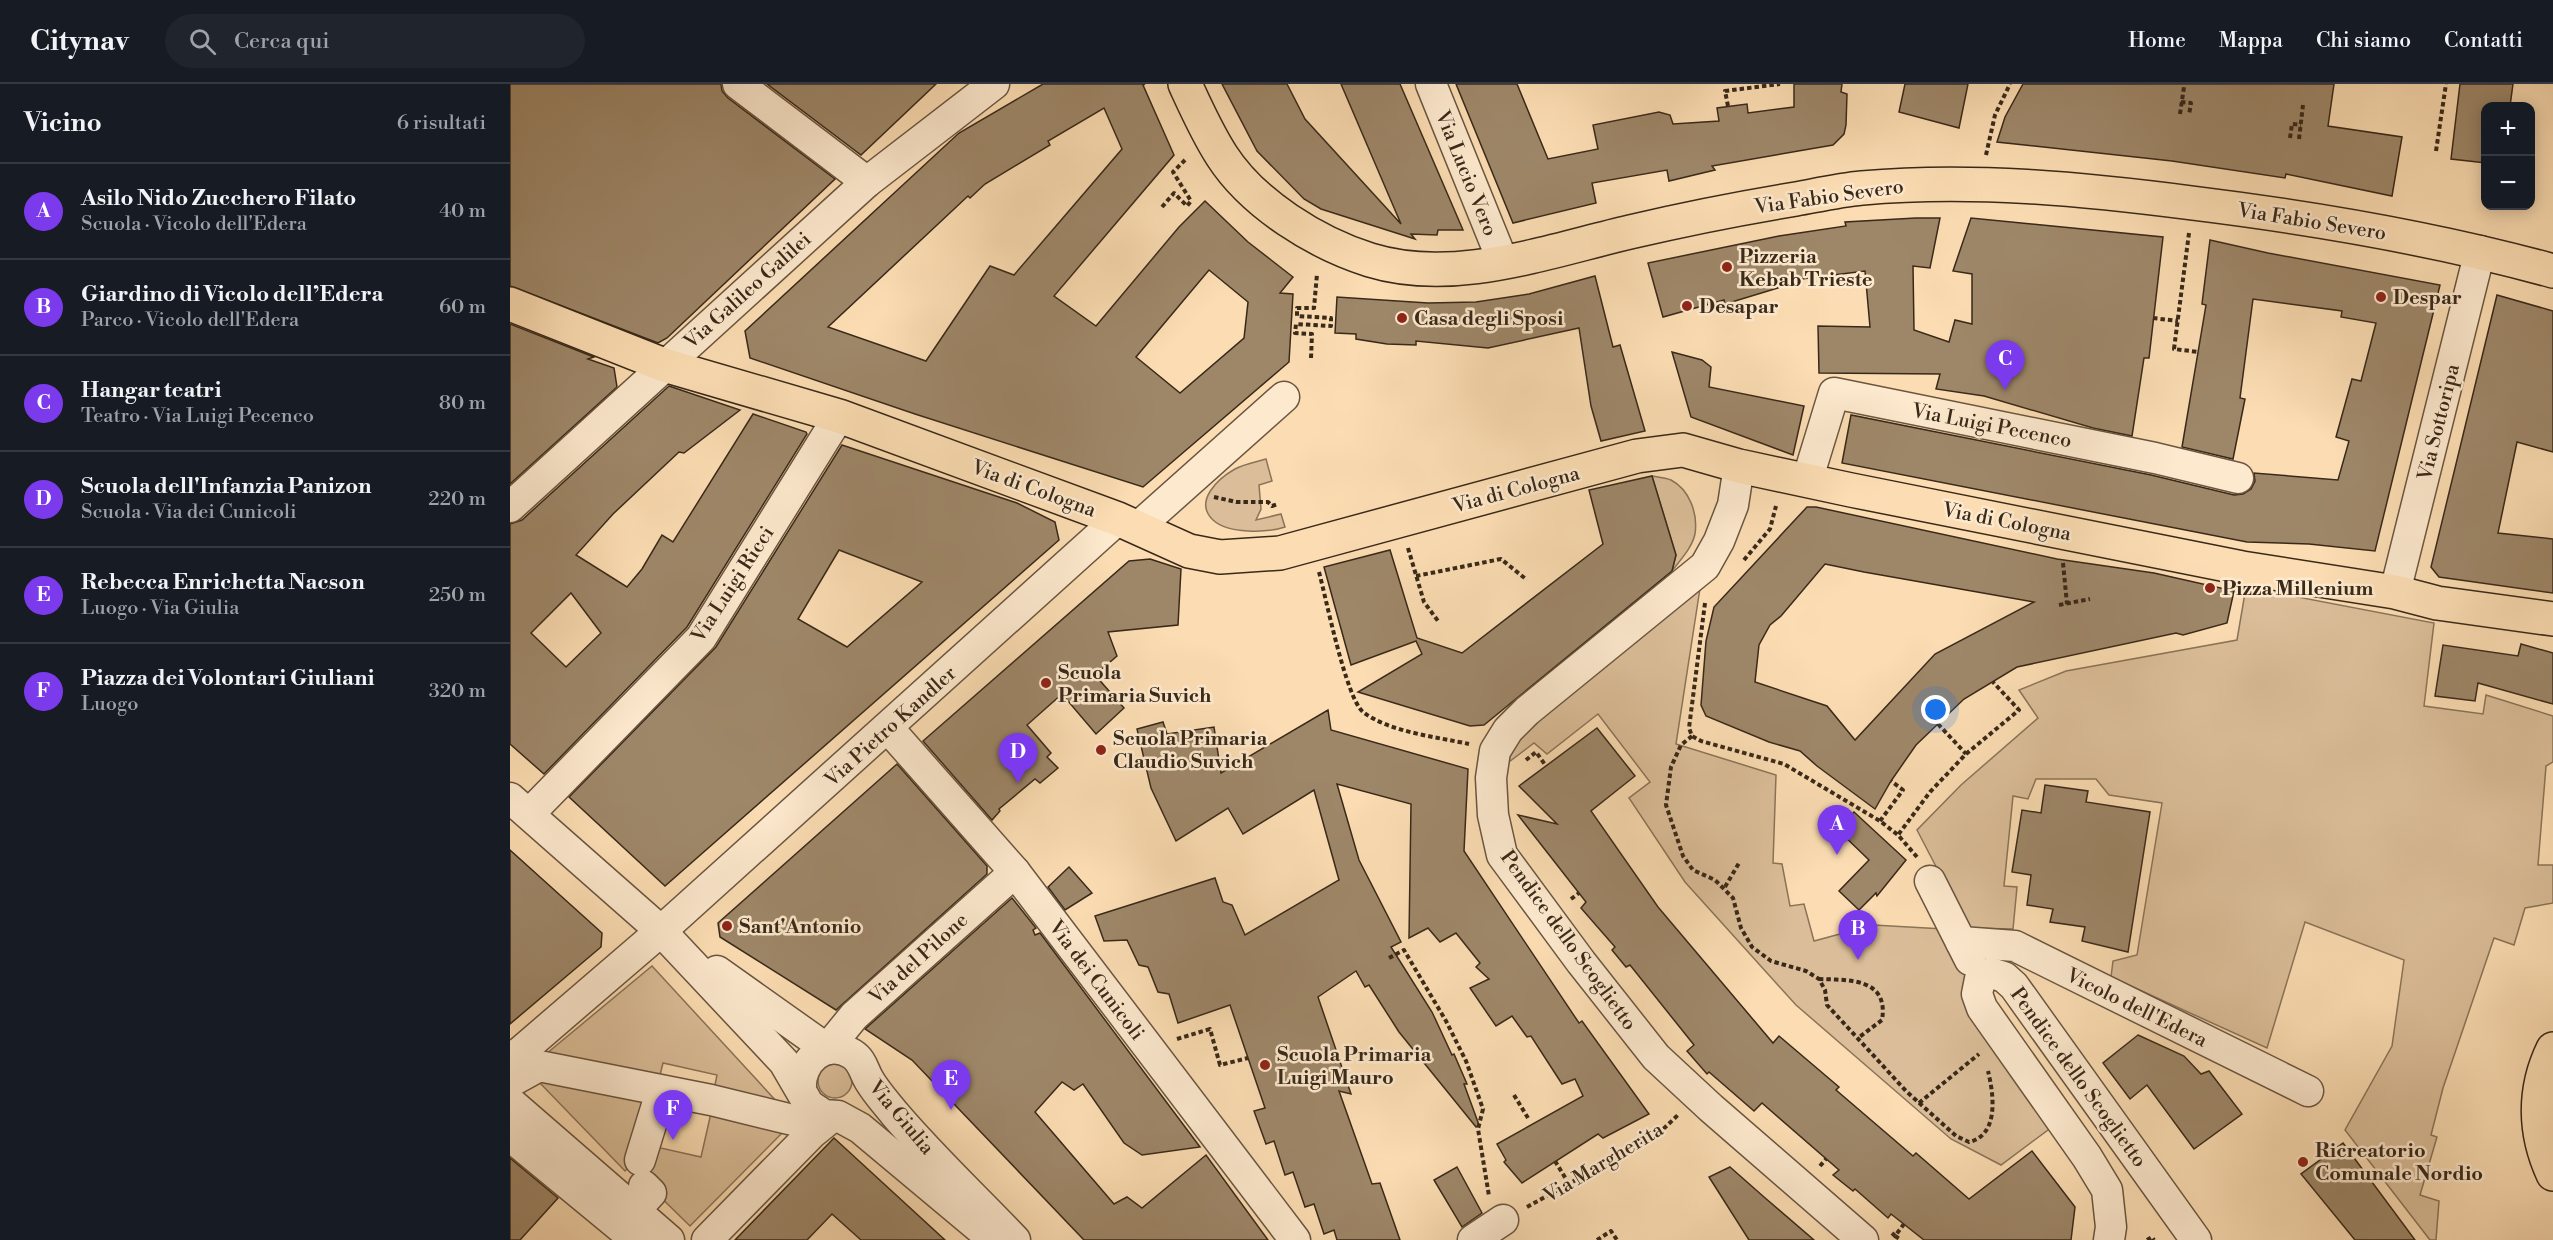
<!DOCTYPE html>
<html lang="it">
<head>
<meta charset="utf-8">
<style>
	:root { --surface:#171b24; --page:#20242c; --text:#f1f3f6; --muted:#9ea1a6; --line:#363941; --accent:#7c3aed }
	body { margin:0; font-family:"Libre Bodoni",serif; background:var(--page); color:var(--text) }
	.controls { position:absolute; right:18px; top:18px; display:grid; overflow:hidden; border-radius:12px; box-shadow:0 3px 15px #0003 }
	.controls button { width:54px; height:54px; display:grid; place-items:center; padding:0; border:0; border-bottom:2px solid var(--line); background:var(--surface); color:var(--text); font:30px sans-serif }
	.you { position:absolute; left:1426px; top:626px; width:21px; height:21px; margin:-15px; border:4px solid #fff; border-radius:50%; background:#1a73e8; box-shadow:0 0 0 9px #1a73e833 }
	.badge { display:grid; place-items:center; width:39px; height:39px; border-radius:50%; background:var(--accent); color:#fff; font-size:20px; font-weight:700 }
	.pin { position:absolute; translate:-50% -50px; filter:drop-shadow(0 2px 3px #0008) }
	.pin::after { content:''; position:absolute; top:32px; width:21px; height:18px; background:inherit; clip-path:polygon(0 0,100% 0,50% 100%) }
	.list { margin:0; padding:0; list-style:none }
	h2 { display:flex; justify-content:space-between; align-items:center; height:78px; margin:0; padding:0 24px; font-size:26px }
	h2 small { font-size:20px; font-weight:400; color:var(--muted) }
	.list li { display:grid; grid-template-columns:39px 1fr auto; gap:18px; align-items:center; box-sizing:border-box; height:96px; padding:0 24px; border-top:2px solid var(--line) }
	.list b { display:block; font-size:22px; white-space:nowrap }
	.list p { margin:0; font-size:20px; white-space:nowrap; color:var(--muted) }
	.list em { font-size:20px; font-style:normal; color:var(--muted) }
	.icon { flex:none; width:33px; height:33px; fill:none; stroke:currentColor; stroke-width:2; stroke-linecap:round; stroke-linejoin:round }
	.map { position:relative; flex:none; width:2043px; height:1156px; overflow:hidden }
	header { display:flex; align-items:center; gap:36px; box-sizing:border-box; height:84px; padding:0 30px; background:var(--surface); border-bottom:2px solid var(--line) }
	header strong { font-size:28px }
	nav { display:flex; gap:33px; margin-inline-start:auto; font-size:21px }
	.search { width:420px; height:54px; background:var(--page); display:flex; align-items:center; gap:15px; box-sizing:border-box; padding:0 21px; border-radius:33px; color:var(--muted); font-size:22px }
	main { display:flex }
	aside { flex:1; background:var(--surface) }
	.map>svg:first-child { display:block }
</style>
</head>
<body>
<header>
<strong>Citynav</strong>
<div class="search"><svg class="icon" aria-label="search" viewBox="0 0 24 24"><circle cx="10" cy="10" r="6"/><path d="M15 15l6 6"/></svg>Cerca qui</div>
<nav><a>Home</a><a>Mappa</a><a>Chi siamo</a><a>Contatti</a></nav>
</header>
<main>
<aside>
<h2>Vicino<small>6 risultati</small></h2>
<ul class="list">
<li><span class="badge">A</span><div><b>Asilo Nido Zucchero Filato</b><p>Scuola · Vicolo dell'Edera</p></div><em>40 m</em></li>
<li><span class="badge">B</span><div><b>Giardino di Vicolo dell’Edera</b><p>Parco · Vicolo dell'Edera</p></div><em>60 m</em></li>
<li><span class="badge">C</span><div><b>Hangar teatri</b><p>Teatro · Via Luigi Pecenco</p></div><em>80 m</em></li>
<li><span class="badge">D</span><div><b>Scuola dell'Infanzia Panizon</b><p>Scuola · Via dei Cunicoli</p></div><em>220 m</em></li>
<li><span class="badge">E</span><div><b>Rebecca Enrichetta Nacson</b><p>Luogo · Via Giulia</p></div><em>250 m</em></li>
<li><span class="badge">F</span><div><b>Piazza dei Volontari Giuliani</b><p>Luogo</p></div><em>320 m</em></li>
</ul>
</aside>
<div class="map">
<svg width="2043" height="1156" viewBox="0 0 2043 1156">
	<rect width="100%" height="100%" fill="#fcddb3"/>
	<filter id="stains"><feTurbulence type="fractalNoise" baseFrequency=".00333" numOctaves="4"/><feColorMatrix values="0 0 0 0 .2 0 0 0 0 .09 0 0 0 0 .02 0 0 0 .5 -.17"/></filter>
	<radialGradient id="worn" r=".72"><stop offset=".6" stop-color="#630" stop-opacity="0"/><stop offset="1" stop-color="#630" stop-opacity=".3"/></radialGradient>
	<g fill="#dbbe99" stroke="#8a7459" stroke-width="1.5">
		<path d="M756 375 762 397 749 401 751 425 746 436 771 430 775 443C757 449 718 450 703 436 683 417 709 394 725 385 734 380 746 378 756 375Z"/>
		<path d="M1142 392C1148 393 1156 394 1161 396 1180 406 1188 430 1185 450 1182 464 1170 476 1162 487L1166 471Z"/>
		<path d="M1191 498 1166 660 1266 691 1263 779 1272 780 1280 822 1294 820 1304 857 1363 841 1434 845 1542 1043 1491 1081 1441 1055 1286 921 1175 798 1119 714 1140 698 1088 630 1037 670 1024 659 999 678 991 689 1009 650Z"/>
		<path d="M1736 503 1924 539 1914 622 1973 630 1976 611 2043 632V678L2036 682 2028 781H2043V819L2015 824 2004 861 1984 854 1933 1004 1921 1051 1927 1053 1910 1111 1929 1117 1926 1156H1920L1835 1046 1882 962 1894 876 1795 838 1757 964 1601 893 1603 877 1627 871 1652 719 1599 711 1586 695H1526L1518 715 1503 712 1494 802 1507 803 1503 845 1458 844 1407 746 1451 701 1528 634 1509 606 1556 587 1727 556Z"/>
		<path d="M142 882 269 1020 204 1006 207 991 153 979 149 995 36 970Z"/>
		<circle cx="325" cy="997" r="17"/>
		<path d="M28 997 140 1019 146 1063 191 1073 201 1029 274 1047 180 1142 136 1099 124 1095 126 1086 121 1081 115 1087Z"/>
	</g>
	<g fill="#9e8769" stroke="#392919" stroke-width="1.5" fill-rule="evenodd">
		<path d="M0 0H211L212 7 218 14 325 95 157 254 148 259 0 202Z"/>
		<path d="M257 0H426L351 71Z"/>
		<path d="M533 0H635L633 1 664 71 544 212 586 242 669 143 695 117 738 158 783 193 770 209 783 210 779 278 633 403 405 330 240 274 235 247 449 49ZM594 24 612 65 504 191 480 182 416 277 318 243 458 112 460 114 475 100 540 61 538 57ZM699 186 738 218 734 254 670 309 626 273Z"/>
		<path d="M712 0H777L795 35 891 140 831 0H890L953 146H928L927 151 901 150 905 155 811 125 794 115 747 67Z"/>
		<path d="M946 0H1007L1038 75 1088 65 1083 41 1149 28 1160 31 1163 40 1209 37 1207 24 1237 20 1238 29 1284 23V0H1332L1331 8 1337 10 1336 41 1334 50 1323 61 1202 82 1205 86 1159 97 1157 86 1082 99 1086 119 1003 139Z"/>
		<path d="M1395 0H1458L1449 44 1389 28Z"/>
		<path d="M1513 0H1824L1818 42 1892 53 1882 112 1776 90 1775 94 1662 77 1487 58 1495 33Z"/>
		<path d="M1950 0H2003L2000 22H1976V79L1941 75Z"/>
		<path d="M1406 134H1430L1420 184 1403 182 1404 246 1439 258 1445 236 1462 240V190L1443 187 1461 134 1653 153 1639 274H1634L1622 352 1583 344 1474 312 1426 305 1430 290 1309 289 1308 242 1360 243 1355 187 1267 198 1268 204 1215 220 1214 216 1153 233 1138 179 1269 152 1336 142 1335 138Z"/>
		<path d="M1700 156 1758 169 1930 201 1865 467 1799 460 1737 458 1332 379 1341 331 1641 391 1724 411 1733 410 1741 405 1745 397 1744 389 1828 396 1839 357 1826 353 1842 295 1851 297 1866 239 1831 233 1832 227 1743 215 1730 314 1735 315 1723 375 1672 363 1696 221 1692 220Z"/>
		<path d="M1085 192 1103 263 1110 261 1135 347 1091 357 1081 322 1069 244 978 264 906 257V261L877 260 846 255V250L825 249 827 213 918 219 966 218 1019 210Z"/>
		<path d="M1987 211 2043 227V368L2007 358 1988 449 2043 455V509L1929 493 1921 483Z"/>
		<path d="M0 240 84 273 78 275 104 284 107 303 0 400Z"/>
		<path d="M1162 268 1192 276 1201 283 1199 303 1294 322 1283 371 1181 333Z"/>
		<path d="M159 302 230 326 174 369 169 368 103 430 66 471 117 503 132 485 152 451 163 458 243 330 296 348 297 350 177 543 34 690 0 660V440L12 436ZM61 509 91 549 56 583 21 549Z"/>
		<path d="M332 361 507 419 545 438 549 456 155 802 59 713 206 563ZM329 466 412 498 337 563 288 535Z"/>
		<path d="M1142 392 1166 471 1162 487 974 641 960 642 848 608 912 570 906 557 841 581 814 483 880 466 907 554 952 569 1093 460 1079 406Z"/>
		<path d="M1297 423H1306L1547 475 1644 489 1724 507 1717 539 1673 551 1666 549 1507 583 1454 615 1406 661 1381 697 1365 725 1307 682 1290 667 1259 658 1196 632 1191 621 1196 557 1204 523ZM1315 480 1354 488 1524 518 1425 570 1345 656 1317 622 1245 598 1249 561 1260 541 1271 532Z"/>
		<path d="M640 475 671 485 668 541 598 548 607 572 585 591 614 624 586 650 552 610 517 641 541 669 537 673 548 684 530 699 525 695 489 725 490 727 482 736 413 657 619 477Z"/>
		<path d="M2011 560 2043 569V620L1968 599 1965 617 1925 612 1933 561 2008 572Z"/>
		<path d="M818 626 821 646 958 685 954 767 1069 939 1072 937 1139 1030 1093 1054 1088 1050 1012 1099 994 1078 996 1076 987 1060 1073 1012 1065 995 1052 1000 1021 952 1017 953 1002 932 986 942 960 904 979 895 966 883 970 879 946 849 930 858 918 844 899 854 901 720 827 700 849 776 891 858 881 863 922 928 942 971 944 970 957 1000H954L969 1041 966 1043 889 948 859 901 855 903 846 887 808 913 841 1010 829 1007 862 1100 870 1099 890 1156H827L824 1146 814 1150 804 1120 795 1123 783 1088 775 1091 764 1057 756 1060 744 1027 755 1024 720 921 668 939 659 910 648 908 638 883 629 881 617 856 594 857 585 832 705 794 713 818 722 821 735 851 829 796 804 706 733 750 718 724 666 757 641 704 627 645 653 638 657 650 704 643 711 689Z"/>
		<path d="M1087 644 1125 692 1081 727 1148 823 1263 959 1269 952 1329 1003 1326 1006 1403 1072 1406 1069 1459 1115 1522 1067 1565 1123 1561 1156H1414L1381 1130 1378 1134 1345 1105 1343 1107 1323 1091 1329 1086 1252 1019 1244 1027 1199 988 1197 990 1177 967 1184 961 1120 881 1116 883 1102 866 1105 863 1071 824 1076 818 1008 731 1047 740 1009 702Z"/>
		<path d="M387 680 477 782V790L326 926 210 853 208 839Z"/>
		<path d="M1535 701 1578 707 1576 718 1640 728 1618 868 1572 857 1575 843 1540 838 1543 825 1517 821 1521 791 1502 788 1512 726 1531 729Z"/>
		<path d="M1344 728 1396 776 1367 812 1366 809 1349 826 1329 807 1359 776 1327 745Z"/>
		<path d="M0 766 92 849 91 863 0 940Z"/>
		<path d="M559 783 582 809 555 826 538 803Z"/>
		<path d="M502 814 526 844 523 846 525 851 530 849 690 1063 632 1071 614 1059 573 1000 564 1006 552 998 525 1028 604 1120 617 1113 632 1124 696 1071 758 1156H574L402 976 355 945Z"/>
		<path d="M1628 951 1674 972 1691 990 1699 987 1732 1030 1684 1065 1637 1001 1620 1015 1593 979Z"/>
		<path d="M324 1054 435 1156H351L322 1130 297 1156H225Z"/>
		<path d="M1833 1059 1905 1156H1845L1791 1090Z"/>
		<path d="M0 1074 48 1114 10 1156H0Z"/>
		<path d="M947 1083 972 1129 952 1143 924 1096Z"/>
		<path d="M1220 1083 1254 1113 1304 1156H1239L1199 1093Z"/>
	</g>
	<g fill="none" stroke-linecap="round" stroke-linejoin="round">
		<defs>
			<g id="minor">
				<path d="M228 0 357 98"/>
				<path d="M921 0 993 178"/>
				<path d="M1229 382 1223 421 1209 457 1195 482 1017 627 998 646 985 667 981 694 983 731 992 771 1071 878 1146 973 1201 1024 1353 1156"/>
				<path d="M1297 397 1324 309 1645 374 1728 394"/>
				<path d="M0 423 357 98 484 0"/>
				<path d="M627 444 774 313"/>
				<path d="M1885 508 1970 167"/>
				<path d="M378 644 505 788 785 1156"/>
				<path d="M0 714 151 847 274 978 299 1021 314 1031 328 1032 350 1044 484 1156"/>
				<path d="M19 730 191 554 329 332"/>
				<path d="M1420 797 1460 876"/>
				<path d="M1451 858 1505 862 1798 1007"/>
				<path d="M207 887 317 965"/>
				<path d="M317 965 344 932 505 788"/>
				<path d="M0 973 9 969 151 847 608 435"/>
				<path d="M0 998 29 982 201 1016 291 1038"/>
				<path d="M291 1005C289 978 315 953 342 970 353 977 353 986 359 996 366 1008 376 1019 384 1029 422 1074 465 1114 505 1156"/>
				<path d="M0 1018 159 1156"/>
				<path d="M0 1052 126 1156"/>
				<path d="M130 1076 151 1008"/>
				<path d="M125 1126 141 1109 134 1102"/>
				<path d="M197 1156 302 1049 323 1032"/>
				<path d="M963 1156 993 1136"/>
				<path d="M1599 1156 1601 1143 1597 1106 1577 1073 1472 924 1467 910 1470 895 1481 889 1494 893 1504 902 1686 1156"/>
			</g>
			<g id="major">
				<path d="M675 0C686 24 697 49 712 72 743 120 806 159 860 176 944 202 1038 167 1120 148 1175 135 1231 124 1286 115 1308 111 1330 106 1352 104 1461 94 1573 105 1682 119 1804 134 1924 154 2043 187"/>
				<path d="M0 220 154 281 329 332 608 435 679 467 710 473 770 469 1127 372 1173 366 1229 382 1341 406 1732 484 1885 508 1927 519 2043 535"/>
				<path d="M2043 965C2023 1006 2024 1049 2043 1090"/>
			</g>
		</defs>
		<use href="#minor" stroke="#6a5640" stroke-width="33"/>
		<use href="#major" stroke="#392919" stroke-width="36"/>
		<g stroke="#392919" stroke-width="4" stroke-dasharray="4.5 3" stroke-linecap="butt">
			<path d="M1671 18 1681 19 1679 31"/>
			<path d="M1218 22 1215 7 1270 0"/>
			<path d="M1670 30 1674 3"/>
			<path d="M1780 54 1782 40 1791 41"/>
			<path d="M1789 55 1793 21"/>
			<path d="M1926 67 1936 0"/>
			<path d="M1476 71 1485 31 1500 0"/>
			<path d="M652 123 664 109 677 122 681 117 663 88 675 76"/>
			<path d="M1679 149 1664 265 1689 268"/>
			<path d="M1643 234 1668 237"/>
			<path d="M801 274 802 250 785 249 786 240 821 242V234L787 232V224H804L807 190"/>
			<path d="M704 413 726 418H758L762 422 768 420"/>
			<path d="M898 464 914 518 928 537"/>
			<path d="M1234 476 1260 445 1266 422"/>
			<path d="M1553 479 1557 520"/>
			<path d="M809 488C816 514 836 614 853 628 879 648 927 653 959 660"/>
			<path d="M906 492 991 475 1017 496"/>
			<path d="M1195 519 1179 644 1182 652 1191 657 1274 680 1370 737 1388 751"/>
			<path d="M1549 521 1580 515"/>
			<path d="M1428 640 1456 670"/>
			<path d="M1182 652 1171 661 1161 683 1156 721 1173 772 1183 786 1205 796 1223 814 1231 844 1242 863 1261 877 1296 887 1309 895 1315 906 1317 921 1341 947 1396 1007 1446 1052 1459 1058C1489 1051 1484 1011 1478 987"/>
			<path d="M1016 676 1026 668 1036 682"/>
			<path d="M1370 737 1393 706 1381 697"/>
			<path d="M1407 773 1388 751 1420 708 1456 670 1509 626 1483 598"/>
			<path d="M1215 803 1229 779"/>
			<path d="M1061 815 1069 809"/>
			<path d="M879 874 894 866 936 937 956 977 973 1025 968 1045 979 1112"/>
			<path d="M1309 895C1339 896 1379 894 1372 936L1348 954"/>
			<path d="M667 955 700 945 710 981 738 974"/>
			<path d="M1004 1011 1018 1034"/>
			<path d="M1409 1019 1469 970"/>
			<path d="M1045 1077 1059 1100"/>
			<path d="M1310 1082 1316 1075"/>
			<path d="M1017 1123 1147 1051 1169 1030"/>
			<path d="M1382 1149 1385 1152 1394 1140"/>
			<path d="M1385 1152 1391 1156"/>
			<path d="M1087 1156 1101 1147 1107 1156"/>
			<path d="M1637 1156 1642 1153 1644 1156"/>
		</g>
		<use href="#minor" stroke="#fde9ce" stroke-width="30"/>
		<use href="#major" stroke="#fcddb3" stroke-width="33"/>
	</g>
	<g fill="#8f2418" stroke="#fde9ce" stroke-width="2">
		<circle cx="1217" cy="183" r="6"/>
		<circle cx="1871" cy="213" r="6"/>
		<circle cx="1177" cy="222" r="6"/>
		<circle cx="892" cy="234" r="6"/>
		<circle cx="1700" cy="504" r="6"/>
		<circle cx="536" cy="599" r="6"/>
		<circle cx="591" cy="666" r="6"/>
		<circle cx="217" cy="842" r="6"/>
		<circle cx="755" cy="981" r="6"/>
		<circle cx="1793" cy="1078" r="6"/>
	</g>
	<g text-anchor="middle" stroke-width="5" stroke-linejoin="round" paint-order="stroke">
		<g font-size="20" fill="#392919" stroke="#fde9ce">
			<text transform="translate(957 89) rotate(68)" y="7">Via Lucio Vero</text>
			<text transform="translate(1319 112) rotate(-8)" y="7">Via Fabio Severo</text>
			<text transform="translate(1802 137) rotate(9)" y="7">Via Fabio Severo</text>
			<text transform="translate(237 206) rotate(-42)" y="7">Via Galileo Galilei</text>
			<text transform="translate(1928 338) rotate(-76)" y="7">Via Sottoripa</text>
			<text transform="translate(1482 341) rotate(11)" y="7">Via Luigi Pecenco</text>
			<text transform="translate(524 404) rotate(20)" y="7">Via di Cologna</text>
			<text transform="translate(1006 405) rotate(-15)" y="7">Via di Cologna</text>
			<text transform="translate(1497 437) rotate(11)" y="7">Via di Cologna</text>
			<text transform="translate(222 500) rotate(-57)" y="7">Via Luigi Ricci</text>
			<text transform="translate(380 642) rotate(-42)" y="7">Via Pietro Kandler</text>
			<text transform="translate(1059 856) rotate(54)" y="7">Pendice dello Scoglietto</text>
			<text transform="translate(408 874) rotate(-42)" y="7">Via del Pilone</text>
			<text transform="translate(587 896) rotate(53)" y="7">Via dei Cunicoli</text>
			<text transform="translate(1627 923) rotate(26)" y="7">Vicolo dell'Edera</text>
			<text transform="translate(1569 993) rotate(54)" y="7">Pendice dello Scoglietto</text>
			<text transform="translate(392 1033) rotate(50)" y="7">Via Giulia</text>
			<text transform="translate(1093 1078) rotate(-31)" y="7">Via Margherita</text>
		</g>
		<g font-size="20" font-weight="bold" fill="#392919" stroke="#fde9ce" text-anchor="start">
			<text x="1229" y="179">Pizzeria<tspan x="1229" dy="23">Kebab Trieste</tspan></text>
			<text x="1883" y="220">Despar</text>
			<text x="1189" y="229">Desapar</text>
			<text x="904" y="241">Casa degli Sposi</text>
			<text x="1712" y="511">Pizza Millenium</text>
			<text x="548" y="595">Scuola<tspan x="548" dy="23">Primaria Suvich</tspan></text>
			<text x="603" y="661">Scuola Primaria<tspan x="603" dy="23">Claudio Suvich</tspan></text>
			<text x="229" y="849">Sant'Antonio</text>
			<text x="767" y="977">Scuola Primaria<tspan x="767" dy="23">Luigi Mauro</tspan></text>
			<text x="1805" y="1073">Ricreatorio<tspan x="1805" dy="23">Comunale Nordio</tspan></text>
		</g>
	</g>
	<rect width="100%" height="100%" filter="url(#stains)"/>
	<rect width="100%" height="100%" fill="url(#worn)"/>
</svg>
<div class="controls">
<button>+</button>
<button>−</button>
</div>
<div class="you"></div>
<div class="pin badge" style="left:1327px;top:771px">A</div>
<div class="pin badge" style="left:1348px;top:876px">B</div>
<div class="pin badge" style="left:1495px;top:306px">C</div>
<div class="pin badge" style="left:508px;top:699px">D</div>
<div class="pin badge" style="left:441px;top:1026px">E</div>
<div class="pin badge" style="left:163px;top:1056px">F</div>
</div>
</main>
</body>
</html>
